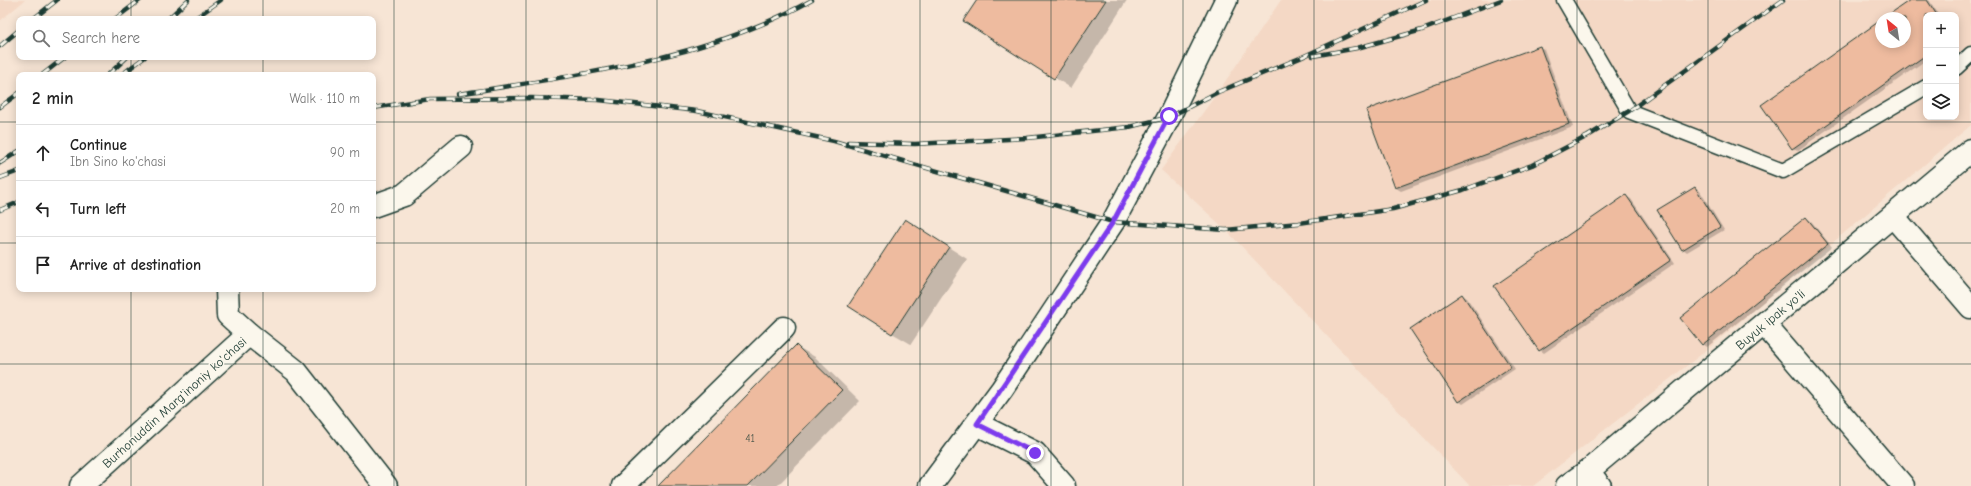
<!DOCTYPE html>
<html lang="en">
<head>
<meta charset="utf-8">
<style>
	:root { --surface:#fff; --page:#f2f2f2; --text:#222; --muted:#767676; --line:#e0e0e0 }
	body { margin:0; font-family:"Comic Neue",sans-serif; background:var(--page); color:var(--text) }
	.controls { position:absolute; right:12px; top:12px; display:grid; overflow:hidden; border-radius:8px; box-shadow:0 2px 10px #0003 }
	.controls button { width:36px; height:36px; display:grid; place-items:center; padding:0; border:0; border-bottom:1px solid var(--line); background:var(--surface); color:var(--text); font:20px sans-serif }
	.compass { position:absolute; left:1875px; top:12px; width:36px; height:36px; border-radius:50%; background:var(--surface); box-shadow:0 2px 10px #0003; rotate:330deg }
	.stop { position:absolute; width:12px; height:12px; margin:-9px; border:3px solid #7c3aed; border-radius:50%; background:#fff }
	.stop.end { background:#7c3aed; border-color:#fff; box-shadow:0 1px 4px #0008 }
	.list { margin:0; padding:0; list-style:none }
	h2 { display:flex; justify-content:space-between; align-items:center; height:52px; margin:0; padding:0 16px; font-size:17px }
	h2 small { font-size:13px; font-weight:400; color:var(--muted) }
	.list li { display:grid; grid-template-columns:26px 1fr auto; gap:12px; align-items:center; box-sizing:border-box; height:56px; padding:0 16px; border-top:1px solid var(--line) }
	.list b { display:block; font-size:15px; white-space:nowrap }
	.list p { margin:0; font-size:13px; white-space:nowrap; color:var(--muted) }
	.list em { font-size:13px; font-style:normal; color:var(--muted) }
	.icon { flex:none; width:22px; height:22px; fill:none; stroke:currentColor; stroke-width:2; stroke-linecap:round; stroke-linejoin:round }
	.map { position:relative; flex:none; width:1971px; height:486px; overflow:hidden }
	.search { position:absolute; background:var(--surface); box-shadow:0 2px 10px #0003; left:16px; top:16px; width:360px; height:44px; display:flex; align-items:center; gap:10px; box-sizing:border-box; padding:0 14px; border-radius:8px; color:var(--muted); font-size:15px }
	.panel { position:absolute; background:var(--surface); box-shadow:0 2px 10px #0003; left:16px; top:72px; width:360px; height:220px; border-radius:8px }
	.map>svg:first-child { display:block }
</style>
</head>
<body>
<div class="map">
<svg width="1971" height="486" viewBox="0 0 1971 486">
	<rect width="100%" height="100%" fill="#f7e5d5"/>
	<filter id="ink" filterUnits="userSpaceOnUse"><feTurbulence type="fractalNoise" baseFrequency=".025" numOctaves="2"/><feDisplacementMap in="SourceGraphic" scale="8" xChannelSelector="R" yChannelSelector="G"/><feConvolveMatrix kernelMatrix="1 2 1 2 8 2 1 2 1" color-interpolation-filters="sRGB"/></filter>
	<g filter="url(#ink)">
		<g fill="#f4d8c5" fill-rule="evenodd">
			<path d="M0 0H25L0 21Z"/>
			<path d="M1281 0H1971V125L1703 353 1533 486H1470L1226 230 1161 170 1218 92ZM1926 15H1956V117H1926ZM1881 18H1905V42H1881Z"/>
		</g>
		<g fill="#0003">
			<path d="M978 0H1127L1071 88 964 21Z"/>
			<path d="M1911 0H1929L1939 15H1926V60L1797 151 1793 148 1881 21V42H1905V18H1886Z"/>
			<path d="M1539 47 1544 49 1573 127 1401 191 1396 188 1367 110Z"/>
			<path d="M1696 188 1700 191 1724 230 1687 252 1683 249Z"/>
			<path d="M1626 196 1631 199 1675 263 1544 353 1540 350Z"/>
			<path d="M1806 218 1811 221 1832 247 1707 347 1703 344Z"/>
			<path d="M906 220 967 259 911 344 892 333Z"/>
			<path d="M1462 295 1467 298 1515 369 1463 404 1459 401Z"/>
			<path d="M796 346 815 357 860 401 777 486H659Z"/>
		</g>
		<g fill="#eebb9f" stroke="#1f3d34">
			<path d="M977 0H1106L1054 79 963 21Z"/>
			<path d="M1910 0H1927L1937 15H1926V55L1792 149 1761 105 1881 20V42H1905V18H1884Z"/>
			<path d="M1540 46 1569 124 1395 188 1366 110Z"/>
			<path d="M1695 187 1720 227 1682 250 1657 210Z"/>
			<path d="M1626 195 1671 260 1539 351 1494 286Z"/>
			<path d="M1806 217 1828 244 1702 345 1680 318Z"/>
			<path d="M905 219 949 247 892 334 848 306Z"/>
			<path d="M1462 294 1511 367 1458 402 1410 329Z"/>
			<path d="M796 345 842 390 748 486H658Z"/>
		</g>
		<g fill="none" stroke-linecap="round" stroke-linejoin="round">
			<defs>
				<g id="service">
					<path d="M1564 0 1629 111 1783 171 1926 87"/>
					<path d="M1956 68 1971 54"/>
				</g>
				<g id="minor">
					<path d="M373 206 404 195 461 147"/>
					<path d="M1893 216 1971 307"/>
					<path d="M227 289 228 315 249 334 296 371 386 486"/>
					<path d="M1764 324 1903 486"/>
					<path d="M977 424 1035 453 1064 486"/>
					<path d="M1588 471 1600 486"/>
					<path d="M81 486 249 334"/>
					<path d="M623 486 784 328"/>
					<path d="M1567 486 1588 471 1971 150"/>
				</g>
				<path id="primary" d="M930 486 1002 389 1113 222 1169 117 1226 0"/>
			</defs>
			<use href="#service" stroke="#1f3d34" stroke-width="17"/>
			<use href="#minor" stroke="#1f3d34" stroke-width="25"/>
			<use href="#primary" stroke="#1f3d34" stroke-width="25"/>
			<use href="#service" stroke="#fbf7ec" stroke-width="14"/>
			<use href="#minor" stroke="#fbf7ec" stroke-width="22"/>
			<use href="#primary" stroke="#fbf7ec" stroke-width="22"/>
			<defs>
				<g id="rail">
					<path d="M33 19 57 0"/>
					<path d="M115 19 140 0"/>
					<path d="M168 19 188 0"/>
					<path d="M194 19 221 0"/>
					<path d="M0 46 19 30"/>
					<path d="M1313 56 1357 48 1422 30 1501 0"/>
					<path d="M42 75 65 57"/>
					<path d="M108 75 127 57"/>
					<path d="M121 75 145 57"/>
					<path d="M458 94C578 75 704 60 812 0"/>
					<path d="M0 107 19 93"/>
					<path d="M373 108 430 99 531 98 599 100 697 111 834 141 1113 222 1226 230 1299 223 1393 209 1463 190 1532 165 1588 136 1629 111 1783 0"/>
					<path d="M848 142 915 144 1027 138 1129 127 1169 117 1218 92 1300 58 1426 0"/>
					<path d="M0 163 19 151"/>
					<path d="M0 178 19 171"/>
					<path d="M0 210 19 202"/>
				</g>
			</defs>
			<use href="#rail" stroke="#1f3d34" stroke-width="4.5"/>
			<use href="#rail" stroke="#fbf7ec" stroke-width="3" stroke-dasharray="9" stroke-linecap="butt"/>
		</g>
	</g>
	<g fill="none" stroke-linecap="round" stroke-linejoin="round" filter="url(#ink)">
		<path stroke="#7c3aed" stroke-width="5" d="M1035 453 977 424 1113 222 1169 116"/>
	</g>
	<path fill="none" stroke="#1f3d34" stroke-width="1" stroke-opacity="0.55" d="M131 0V19M263 0V19M394 0V486M526 0V486M657 0V486M788 0V486M920 0V486M1051 0V486M1183 0V486M1314 0V486M1445 0V486M1577 0V486M1708 0V486M1840 0V486M131 57V75M263 57V75M0 122H19M373 122H1971M0 243H19M373 243H1971M131 289V486M263 289V486M0 364H1971"/>
	<g text-anchor="middle" stroke-width="3" stroke-linejoin="round" paint-order="stroke">
		<g font-size="11" fill="#535c4f">
			<text x="750" y="442">41</text>
		</g>
		<g font-size="13" fill="#1f3d34" stroke="#fbf7ec">
			<text transform="translate(1770 319) rotate(-40)" y="5">Buyuk ipak yo'li</text>
			<text transform="translate(174 402) rotate(-42)" y="5">Burhonuddin Marg'inoniy ko'chasi</text>
		</g>
	</g>
</svg>
<div class="controls">
<button>+</button>
<button>−</button>
<button><svg class="icon" aria-label="layers" viewBox="0 0 24 24"><path d="M12 4l9 5-9 5-9-5zM3 14l9 5 9-5"/></svg></button>
</div>
<svg class="compass" viewBox="-18 -18 36 36"><path d="M0-13l5 13h-10z" fill="#e53935"/><path d="M0 13l5-13h-10z" fill="#767676"/></svg>
<div class="stop" style="left:1169px;top:116px"></div>
<div class="stop end" style="left:1035px;top:453px"></div>
<div class="search"><svg class="icon" aria-label="search" viewBox="0 0 24 24"><circle cx="10" cy="10" r="6"/><path d="M15 15l6 6"/></svg>Search here</div>
<section class="panel">
<h2>2 min<small>Walk · 110 m</small></h2>
<ul class="list">
<li><svg class="icon" aria-label="ahead" viewBox="0 0 24 24"><path d="M12 20V5M6 11l6-6 6 6"/></svg><div><b>Continue</b><p>Ibn Sino ko'chasi</p></div><em>90 m</em></li>
<li><svg class="icon" aria-label="left" viewBox="0 0 24 24"><path d="M17 20v-9H6M10 6l-5 5 5 5"/></svg><div><b>Turn left</b></div><em>20 m</em></li>
<li><svg class="icon" aria-label="arrive" viewBox="0 0 24 24"><path d="M6 21V4h12l-3 4 3 4H6"/></svg><div><b>Arrive at destination</b></div></li>
</ul>
</section>
</div>
</body>
</html>
